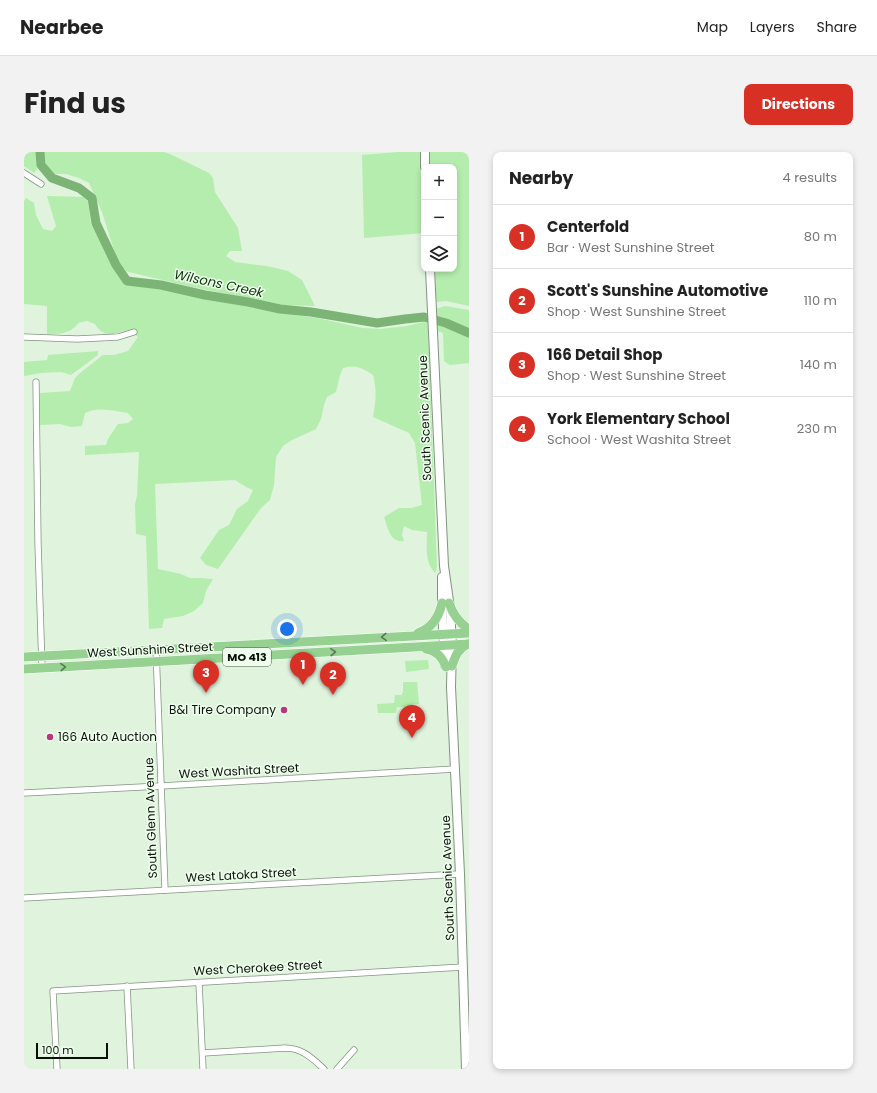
<!DOCTYPE html>
<html lang="en">
<head>
<meta charset="utf-8">
<style>
	:root { --surface:#fff; --page:#f2f2f2; --text:#222; --muted:#767676; --line:#e0e0e0; --accent:#d93025 }
	body { margin:0; font-family:Poppins,sans-serif; background:var(--page); color:var(--text) }
	.controls { position:absolute; right:12px; top:12px; display:grid; overflow:hidden; border-radius:8px; box-shadow:0 2px 6px #0003 }
	.controls button { width:36px; height:36px; display:grid; place-items:center; padding:0; border:0; border-bottom:1px solid var(--line); background:var(--surface); color:var(--text); font:20px sans-serif }
	.scale { position:absolute; left:12px; bottom:10px; width:72px; box-sizing:border-box; padding-left:4px; border:2px solid #091008; border-top:0; font-size:11px; line-height:14px; white-space:nowrap; color:#091008; -webkit-text-stroke:3px #efffed; paint-order:stroke }
	.you { position:absolute; left:263px; top:477px; width:14px; height:14px; margin:-10px; border:3px solid #fff; border-radius:50%; background:#1a73e8; box-shadow:0 0 0 6px #1a73e833 }
	.badge { display:grid; place-items:center; width:26px; height:26px; border-radius:50%; background:var(--accent); color:#fff; font-size:13px; font-weight:700 }
	.pin { position:absolute; translate:-50% -33px; filter:drop-shadow(0 1px 2px #0008) }
	.pin::after { content:''; position:absolute; top:21px; width:14px; height:12px; background:inherit; clip-path:polygon(0 0,100% 0,50% 100%) }
	.list { margin:0; padding:0; list-style:none }
	h2 { display:flex; justify-content:space-between; align-items:center; height:52px; margin:0; padding:0 16px; font-size:17px }
	h2 small { font-size:13px; font-weight:400; color:var(--muted) }
	.list li { display:grid; grid-template-columns:26px 1fr auto; gap:12px; align-items:center; box-sizing:border-box; height:64px; padding:0 16px; border-top:1px solid var(--line) }
	.list b { display:block; font-size:15px; white-space:nowrap }
	.list p { margin:0; font-size:13px; white-space:nowrap; color:var(--muted) }
	.list em { font-size:13px; font-style:normal; color:var(--muted) }
	.icon { flex:none; width:22px; height:22px; fill:none; stroke:currentColor; stroke-width:2; stroke-linecap:round; stroke-linejoin:round }
	.map { position:relative; flex:none; width:445px; height:917px; overflow:hidden; border-radius:8px }
	header { display:flex; align-items:center; gap:24px; box-sizing:border-box; height:56px; padding:0 20px; background:var(--surface); border-bottom:1px solid var(--line) }
	header strong { font-size:19px }
	nav { display:flex; gap:22px; margin-inline-start:auto; font-size:14px }
	.intro { display:flex; align-items:center; justify-content:space-between; box-sizing:border-box; height:96px; padding:0 24px }
	h1 { margin:0; font-size:28px }
	.button { padding:10px 18px; border-radius:8px; background:var(--accent); color:#fff; font-size:14px; font-weight:700 }
	main { display:flex; gap:24px; padding:0 24px }
	aside { flex:1; background:var(--surface); border-radius:8px; box-shadow:0 2px 6px #0003 }
	.map>svg:first-child { display:block }
</style>
</head>
<body>
<header>
<strong>Nearbee</strong>
<nav><a>Map</a><a>Layers</a><a>Share</a></nav>
</header>
<div class="intro"><h1>Find us</h1><a class="button">Directions</a></div>
<main>
<div class="map">
<svg width="445" height="917" viewBox="0 0 445 917">
	<rect width="100%" height="100%" fill="#dff3dd"/>
	<g fill="#b5edaf">
		<path d="M0 0H12L13 17 10 21 0 14Z"/>
		<path d="M19 0H140L146 2 185 21 189 26 191 40 214 76 218 99H206L202 104 211 110 243 114 264 119 278 128 291 154 257 153 164 134 109 121 102 119 94 111 78 60 65 31 55 26 42 22H30L22 12Z"/>
		<path d="M374 0H396L400 53V81L340 86 338 3Z"/>
		<path d="M405 0H445V154L422 149 412 150 411 117H430V15H406Z"/>
		<path d="M23 44 61 45 64 50 67 72 78 90 90 117 99 129 107 134 135 136 248 159 293 166 339 176 356 177 383 174 399 170 404 171 413 415 411 421C400 409 403 395 403 380L388 378 380 374 378 383 380 389C366 391 364 376 360 365L375 356H387L398 353 391 291 385 281 349 265C352 248 353 239 349 223 339 216 331 212 319 216L316 223 312 240 303 245 300 253 297 267 292 277 268 288 259 294 252 305 251 318 250 333 246 348 237 356 194 417 182 413 176 406 195 378 205 373 213 357 224 349 229 338 222 335 211 328 131 332 134 417 157 422 166 426H177L189 427 182 439 179 451 170 459 159 464 140 467 138 476 125 477 122 384 112 382 111 352 113 344 115 300 61 303V294L82 293 84 287 94 272 104 271 109 267 104 261C91 259 74 254 61 261L58 274 47 275 36 272 16 273V241L46 239 51 226 56 221 79 203H90L104 199 114 185 104 178C90 182 80 187 71 172L63 169 54 171C47 182 35 182 23 182V154L0 152V49L2 46 10 51 12 63 19 77 28 79 32 74Z"/>
		<path d="M421 154 445 158V211L426 213 420 209 419 181 413 179 412 157Z"/>
		<path d="M74 199V203L47 223 37 220 17 221 0 224V210L23 208 24 203Z"/>
		<path d="M404 508 405 517 382 520 381 509Z"/>
		<path d="M379 530H393L395 552H389L388 555H373L372 561H354L353 552 370 551 371 543H378V541H379Z"/>
	</g>
	<g fill="none" stroke-linecap="round" stroke-linejoin="round">
		<path stroke="#7cb476" stroke-width="9" d="M16 0 17 13 28 26 55 36 68 46 72 71 92 113 103 129 137 133 181 143 224 150 256 157 287 160 353 171 381 167 400 165 422 171 445 181"/>
		<defs>
			<g id="street">
				<path d="M0 21 17 32"/>
				<path d="M0 185 53 187 94 185 110 180"/>
				<path d="M12 230 14 391 18 516"/>
				<path d="M132 497 141 738"/>
				<path d="M0 641 137 634 431 617"/>
				<path d="M0 746 436 722"/>
				<path d="M175 831 179 917"/>
				<path d="M103 834 107 917"/>
				<path d="M179 901 261 896C278 896 288 906 300 917"/>
				<path d="M33 917 29 839 439 815"/>
				<path d="M313 917 330 898"/>
			</g>
			<g id="secondary">
				<path d="M401 0V15"/>
				<path d="M406 117 420 414 426 456 428 494 427 535 436 722 442 917"/>
				<path d="M418 425V455L421 513"/>
			</g>
			<g id="primary">
				<path d="M425 451C429 463 435 471 445 477"/>
				<path d="M394 481C408 476 415 465 418 451"/>
				<path d="M402 497C413 499 418 505 422 515"/>
				<path d="M0 505 445 481"/>
				<path d="M428 514C431 505 434 496 444 492"/>
				<path d="M0 517 445 492"/>
			</g>
		</defs>
		<use href="#street" stroke="#829480" stroke-width="7"/>
		<use href="#secondary" stroke="#829480" stroke-width="10"/>
		<use href="#primary" stroke="#fff" stroke-width="10"/>
		<use href="#street" stroke="#fff" stroke-width="5.5"/>
		<use href="#secondary" stroke="#fff" stroke-width="8"/>
		<use href="#primary" stroke="#96d192" stroke-width="9"/>
	</g>
	<defs><path id="oneway-chevron" d="M-2-3.5L2.5 0L-2 3.5" fill="none" stroke-width="1.6" stroke-linecap="round" stroke-linejoin="round"/></defs>
	<g stroke="#577a54">
		<use href="#oneway-chevron" transform="translate(360 485) rotate(177)"/>
		<use href="#oneway-chevron" transform="translate(309 500) rotate(-3)"/>
		<use href="#oneway-chevron" transform="translate(39 515) rotate(-3)"/>
	</g>
	<g fill="#ba367c" stroke="#efffed" stroke-width="1.5">
		<circle cx="260" cy="558" r="4"/>
		<circle cx="26" cy="585" r="4"/>
	</g>
	<g text-anchor="middle" stroke-width="3" stroke-linejoin="round" paint-order="stroke">
		<rect fill="#efffed" stroke="#4e584d" stroke-width="1" x="199" y="496" width="48" height="18" rx="3"/>
		<g font-size="11" font-weight="bold" fill="#091008">
			<text x="223" y="509">MO 413</text>
		</g>
		<g font-size="12" fill="#091008" stroke="#efffed">
			<text transform="translate(401 266) rotate(-92)" y="4">South Scenic Avenue</text>
			<text transform="translate(126 498) rotate(-3)" y="4">West Sunshine Street</text>
			<text transform="translate(215 619) rotate(-3)" y="4">West Washita Street</text>
			<text transform="translate(127 666) rotate(-92)" y="4">South Glenn Avenue</text>
			<text transform="translate(217 723) rotate(-3)" y="4">West Latoka Street</text>
			<text transform="translate(424 726) rotate(-92)" y="4">South Scenic Avenue</text>
			<text transform="translate(234 816) rotate(-3)" y="4">West Cherokee Street</text>
		</g>
		<g font-size="12" fill="#091008" stroke="#efffed" text-anchor="end">
			<text x="252" y="562">B&amp;I Tire Company</text>
			<text x="34" y="589" text-anchor="start">166 Auto Auction</text>
		</g>
		<g font-size="13" font-style="italic" fill="#0b3309" stroke="#efffed">
			<text transform="translate(195 131) rotate(12)" y="5">Wilsons Creek</text>
		</g>
	</g>
</svg>
<div class="controls">
<button>+</button>
<button>−</button>
<button><svg class="icon" aria-label="layers" viewBox="0 0 24 24"><path d="M12 4l9 5-9 5-9-5zM3 14l9 5 9-5"/></svg></button>
</div>
<div class="scale">100 m</div>
<div class="you"></div>
<div class="pin badge" style="left:279px;top:533px">1</div>
<div class="pin badge" style="left:309px;top:543px">2</div>
<div class="pin badge" style="left:182px;top:541px">3</div>
<div class="pin badge" style="left:388px;top:586px">4</div>
</div>
<aside>
<h2>Nearby<small>4 results</small></h2>
<ul class="list">
<li><span class="badge">1</span><div><b>Centerfold</b><p>Bar · West Sunshine Street</p></div><em>80 m</em></li>
<li><span class="badge">2</span><div><b>Scott's Sunshine Automotive</b><p>Shop · West Sunshine Street</p></div><em>110 m</em></li>
<li><span class="badge">3</span><div><b>166 Detail Shop</b><p>Shop · West Sunshine Street</p></div><em>140 m</em></li>
<li><span class="badge">4</span><div><b>York Elementary School</b><p>School · West Washita Street</p></div><em>230 m</em></li>
</ul>
</aside>
</main>
</body>
</html>
